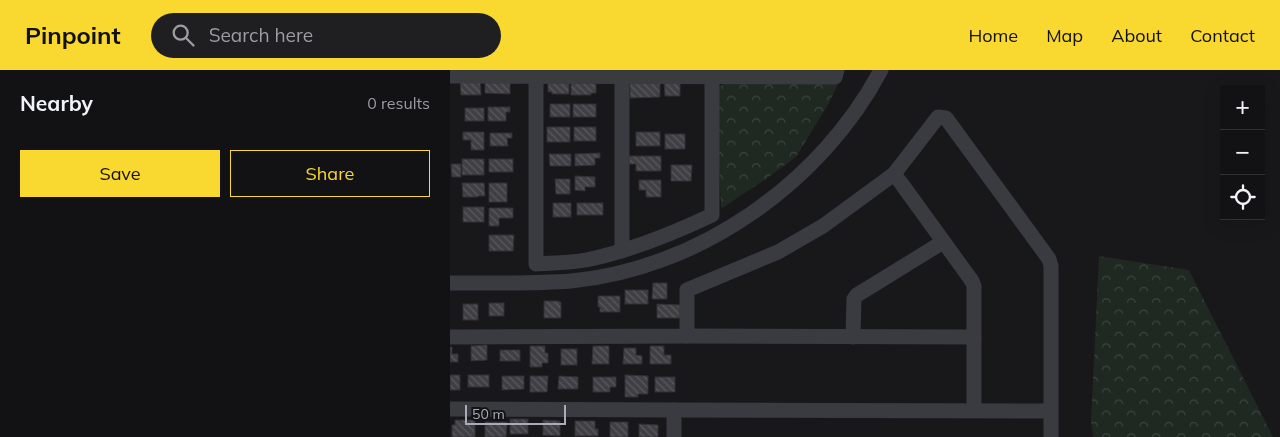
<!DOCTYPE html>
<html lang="en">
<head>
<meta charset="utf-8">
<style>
	:root { --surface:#121114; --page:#1f1f22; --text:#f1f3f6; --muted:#9c9da0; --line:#313134; --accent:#f9d830 }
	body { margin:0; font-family:Mulish,sans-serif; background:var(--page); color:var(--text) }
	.controls { position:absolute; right:15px; top:15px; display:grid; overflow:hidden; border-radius:0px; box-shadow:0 5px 20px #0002 }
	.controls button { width:45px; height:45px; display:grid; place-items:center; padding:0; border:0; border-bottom:1px solid var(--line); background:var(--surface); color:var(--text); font:25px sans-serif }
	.scale { position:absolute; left:15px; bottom:12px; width:101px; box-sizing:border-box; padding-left:5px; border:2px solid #a9abba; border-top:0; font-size:14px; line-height:18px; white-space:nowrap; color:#a9abba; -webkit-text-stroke:4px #131215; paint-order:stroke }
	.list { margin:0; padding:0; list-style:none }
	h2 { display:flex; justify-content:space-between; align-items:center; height:65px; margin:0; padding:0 20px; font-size:21px }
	h2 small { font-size:16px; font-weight:400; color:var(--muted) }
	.actions { display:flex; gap:10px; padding:15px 20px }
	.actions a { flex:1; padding:11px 0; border:1px solid var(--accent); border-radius:0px; text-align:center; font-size:18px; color:var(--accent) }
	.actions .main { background:var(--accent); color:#111 }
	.icon { flex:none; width:28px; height:28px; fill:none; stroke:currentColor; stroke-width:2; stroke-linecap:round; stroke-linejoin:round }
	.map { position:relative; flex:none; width:830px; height:367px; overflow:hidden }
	header { display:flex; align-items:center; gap:30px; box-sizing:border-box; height:70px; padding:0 25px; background:var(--accent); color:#111 }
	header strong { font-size:24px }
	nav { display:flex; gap:28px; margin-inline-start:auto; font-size:18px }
	.search { width:350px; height:45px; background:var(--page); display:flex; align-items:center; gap:12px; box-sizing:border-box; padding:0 18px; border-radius:28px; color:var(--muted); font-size:19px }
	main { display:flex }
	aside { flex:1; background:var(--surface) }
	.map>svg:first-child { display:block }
</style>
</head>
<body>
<header>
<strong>Pinpoint</strong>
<div class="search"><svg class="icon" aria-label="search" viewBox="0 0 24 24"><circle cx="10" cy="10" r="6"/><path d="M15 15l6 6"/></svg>Search here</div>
<nav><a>Home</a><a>Map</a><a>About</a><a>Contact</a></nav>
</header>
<main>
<aside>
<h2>Nearby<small>0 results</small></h2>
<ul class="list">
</ul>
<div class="actions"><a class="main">Save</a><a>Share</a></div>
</aside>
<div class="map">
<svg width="830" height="367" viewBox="0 0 830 367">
	<defs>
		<pattern id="forest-crowns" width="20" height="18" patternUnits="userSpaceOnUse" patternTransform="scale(1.25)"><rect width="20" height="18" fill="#1f2821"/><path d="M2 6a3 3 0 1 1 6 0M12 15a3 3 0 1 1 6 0" fill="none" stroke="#3d443f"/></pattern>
		<pattern id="building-back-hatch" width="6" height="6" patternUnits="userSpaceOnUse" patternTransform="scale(1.25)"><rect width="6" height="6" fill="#3f3f44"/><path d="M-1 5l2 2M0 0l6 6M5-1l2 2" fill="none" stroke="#58585d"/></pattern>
	</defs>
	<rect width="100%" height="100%" fill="#18171a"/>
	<g fill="url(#forest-crowns)">
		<path d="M275 12 388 14 379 33 346 87 316 109 271 139 266 20Z"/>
		<path d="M649 186 739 200 823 367H643L641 351Z"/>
	</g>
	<g fill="url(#building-back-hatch)" stroke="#323136">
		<path d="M10 10H30L31 25H11Z"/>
		<path d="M35 10 60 11V24L35 23Z"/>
		<path d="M119 10V24H102V22H98V13Z"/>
		<path d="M121 10 144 12V14H146V23H141V25H121Z"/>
		<path d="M180 10H210V27L180 28Z"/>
		<path d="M214 11H230V26H215Z"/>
		<rect x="100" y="34" width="20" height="13"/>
		<rect x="123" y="34" width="23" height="13"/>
		<path d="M38 37H60V42H56V51H38Z"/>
		<rect x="15" y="38" width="19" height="13"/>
		<rect x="97" y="57" width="23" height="15"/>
		<rect x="124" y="57" width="22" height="14"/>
		<path d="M13 62H34V80H21V70H13Z"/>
		<rect x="186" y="62" width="24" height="14"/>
		<path d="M40 63H62V68H57L58 76H40Z"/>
		<rect x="215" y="64" width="20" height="15"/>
		<path d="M150 83V88H145V95L125 96V84Z"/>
		<path d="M99 84H121V96H100Z"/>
		<path d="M179 86H211V101H186V94H179Z"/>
		<rect x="12" y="89" width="22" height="16"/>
		<rect x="39" y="89" width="24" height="13"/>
		<path d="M1 94H11V107H2Z"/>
		<path d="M221 95H242L241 111H221Z"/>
		<path d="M125 106 145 107V117H135V121L125 120Z"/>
		<path d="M105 109H120V124H106Z"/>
		<path d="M189 110H211V127H196V120H189Z"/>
		<path d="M12 113H34L35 126H28V127H13Z"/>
		<rect x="39" y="113" width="18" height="19"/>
		<rect x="103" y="133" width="18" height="14"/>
		<rect x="127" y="133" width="26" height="12"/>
		<rect x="13" y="137" width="21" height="15"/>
		<path d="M39 138H63V148H49V156H39Z"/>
		<path d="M39 165H64L63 181H39Z"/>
		<path d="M203 213H217V229H202Z"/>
		<rect x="175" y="220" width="23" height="14"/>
		<path d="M148 226H170V242H150V237H148Z"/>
		<path d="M94 231H109V232H111V248H94Z"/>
		<rect x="39" y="233" width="15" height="13"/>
		<rect x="13" y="234" width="15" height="16"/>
		<path d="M207 234 230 235V248H207Z"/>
		<path d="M37 275V290L21 291V276Z"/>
		<path d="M80 276H95V283H98V293H92V297H80Z"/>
		<path d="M143 276H159V294H142Z"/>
		<path d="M200 276H214V285H221V294H200Z"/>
		<path d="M0 277H2V284H8V292H0Z"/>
		<path d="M174 278H186V285L192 286V294H173Z"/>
		<rect x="111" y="279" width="16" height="16"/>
		<rect x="50" y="280" width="20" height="11"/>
		<rect x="0" y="305" width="10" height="15"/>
		<rect x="18" y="305" width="21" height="12"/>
		<path d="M175 305 198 306V324H188V327H175Z"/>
		<path d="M52 306H74V319L52 320Z"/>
		<path d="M80 306H98L97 322H80Z"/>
		<path d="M109 306 128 307V319H108Z"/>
		<path d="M143 307H166V317H160V322H143Z"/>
		<rect x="205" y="307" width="20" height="15"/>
		<rect x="60" y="349" width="18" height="15"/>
		<path d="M5 350H25V367H2V355H5Z"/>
		<path d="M93 350 110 351V366L93 365Z"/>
		<path d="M125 351H145V359H148V366H125Z"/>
		<path d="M35 352H57L56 367H35Z"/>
		<rect x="160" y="352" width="18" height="15"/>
		<path d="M189 354 208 355V367H189Z"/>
	</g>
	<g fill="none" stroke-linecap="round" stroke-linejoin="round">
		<g stroke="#3a3a41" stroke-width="15">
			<path d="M86 5V194C102 193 120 193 136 190 180 181 222 164 262 145V6"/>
			<path d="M0 6 385 7 387 0"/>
			<path d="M172 6V181"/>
			<path d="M444 104 451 113 522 211 524 216V340"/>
			<path d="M0 213C40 213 81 214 121 211 249 199 371 113 431 0"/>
			<path d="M237 266 524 267"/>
			<path d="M0 267 237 266V220L328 182 373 156 444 104 488 47 496 48 599 189 601 196V367"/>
			<path d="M403 267 404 229 407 225 493 172"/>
			<path d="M0 339 224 340V367"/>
			<path d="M224 340 601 341"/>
		</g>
	</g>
</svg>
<div class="controls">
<button>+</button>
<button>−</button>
<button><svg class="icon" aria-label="locate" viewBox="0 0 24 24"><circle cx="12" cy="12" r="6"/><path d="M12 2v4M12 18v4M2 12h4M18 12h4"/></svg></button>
</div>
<div class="scale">50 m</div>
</div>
</main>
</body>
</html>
